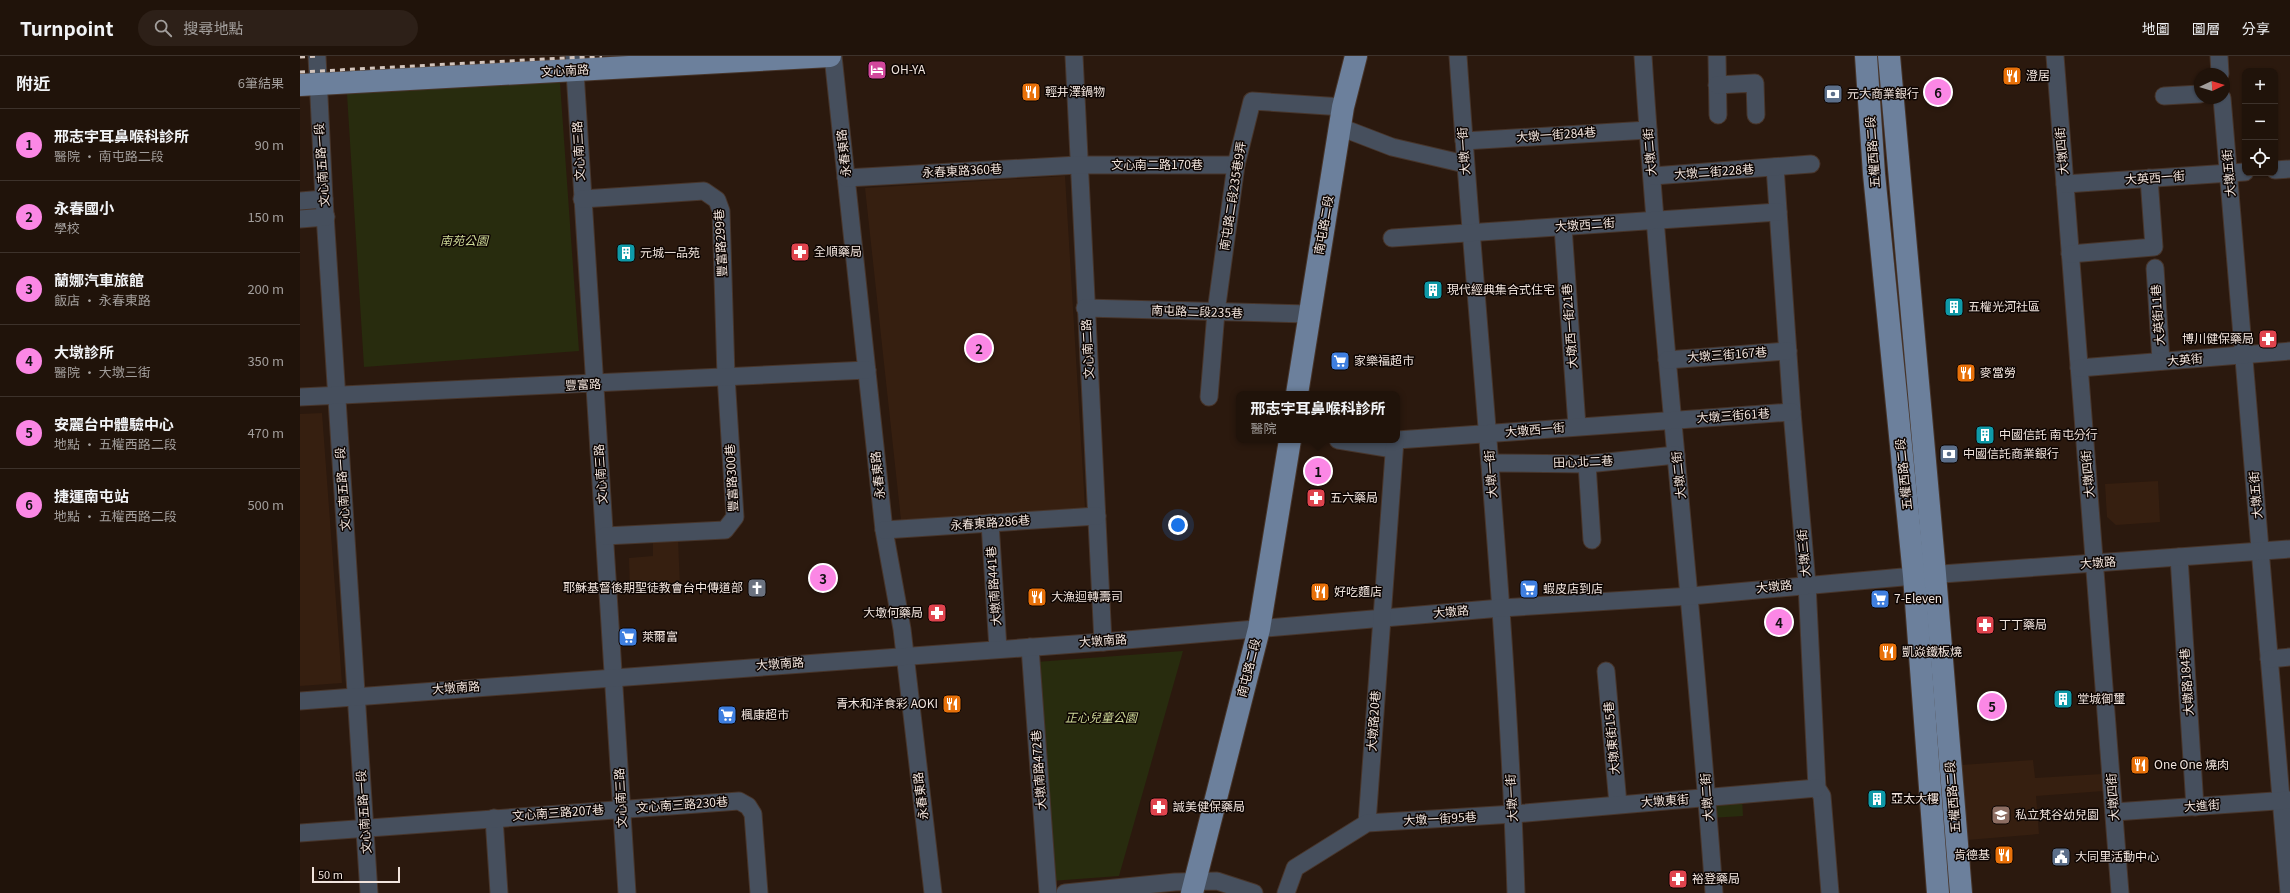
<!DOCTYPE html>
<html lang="zh-TW">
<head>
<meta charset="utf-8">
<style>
	:root { --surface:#20130a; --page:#2d2018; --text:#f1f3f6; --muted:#a29e9c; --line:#3d322b; --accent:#fb87e5 }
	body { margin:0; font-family:Georgia,"Noto Sans TC",serif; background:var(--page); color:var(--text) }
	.controls { position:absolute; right:12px; top:12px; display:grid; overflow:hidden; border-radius:8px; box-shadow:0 1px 3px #0004 }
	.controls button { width:36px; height:36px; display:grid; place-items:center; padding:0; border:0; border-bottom:1px solid var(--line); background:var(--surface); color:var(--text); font:20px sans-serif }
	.compass { position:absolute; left:1894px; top:12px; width:36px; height:36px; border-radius:50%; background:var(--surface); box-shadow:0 1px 3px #0004; rotate:86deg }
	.scale { position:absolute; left:12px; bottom:10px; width:88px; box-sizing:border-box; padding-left:4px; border:2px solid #f1e4dd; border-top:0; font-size:11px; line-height:14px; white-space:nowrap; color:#f1e4dd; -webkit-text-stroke:3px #0e0603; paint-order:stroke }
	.you { position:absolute; left:878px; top:469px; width:14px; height:14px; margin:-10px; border:3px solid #fff; border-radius:50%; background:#1a73e8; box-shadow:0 0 0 6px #1a73e833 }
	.badge { display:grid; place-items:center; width:26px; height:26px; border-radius:50%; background:var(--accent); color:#111; font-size:13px; font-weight:700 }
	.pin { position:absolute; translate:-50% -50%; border:2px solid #fff; box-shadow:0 1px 4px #0006 }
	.popup { position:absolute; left:936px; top:335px; width:164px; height:52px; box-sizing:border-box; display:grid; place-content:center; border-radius:8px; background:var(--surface); filter:drop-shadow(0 1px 3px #0005); font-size:13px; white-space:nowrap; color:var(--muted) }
	.popup b { font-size:15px; color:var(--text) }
	.popup::after { content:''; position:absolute; left:50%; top:100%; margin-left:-8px; border:8px solid transparent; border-top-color:var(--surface) }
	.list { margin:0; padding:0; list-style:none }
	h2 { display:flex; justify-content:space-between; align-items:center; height:52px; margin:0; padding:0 16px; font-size:17px }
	h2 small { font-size:13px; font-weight:400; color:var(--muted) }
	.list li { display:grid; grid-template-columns:26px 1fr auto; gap:12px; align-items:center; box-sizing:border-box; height:72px; padding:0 16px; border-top:1px solid var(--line) }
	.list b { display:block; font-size:15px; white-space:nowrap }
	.list p { margin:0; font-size:13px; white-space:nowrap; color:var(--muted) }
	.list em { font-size:13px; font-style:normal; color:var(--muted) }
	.icon { flex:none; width:22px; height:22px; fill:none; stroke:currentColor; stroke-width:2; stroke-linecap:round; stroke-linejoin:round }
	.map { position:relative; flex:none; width:1990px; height:837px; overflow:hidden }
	header { display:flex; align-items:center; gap:24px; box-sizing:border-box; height:56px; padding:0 20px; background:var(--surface); border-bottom:1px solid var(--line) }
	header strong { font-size:19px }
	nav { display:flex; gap:22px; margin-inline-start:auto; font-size:14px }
	.search { width:280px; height:36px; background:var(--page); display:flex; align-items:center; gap:10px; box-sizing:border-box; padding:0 14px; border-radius:22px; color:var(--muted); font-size:15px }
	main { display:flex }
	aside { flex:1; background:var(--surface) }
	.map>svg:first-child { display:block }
</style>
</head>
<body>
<header>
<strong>Turnpoint</strong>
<div class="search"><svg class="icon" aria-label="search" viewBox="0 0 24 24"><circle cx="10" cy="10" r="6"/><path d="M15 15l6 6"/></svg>搜尋地點</div>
<nav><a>地圖</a><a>圖層</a><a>分享</a></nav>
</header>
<main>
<aside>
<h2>附近<small>6筆結果</small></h2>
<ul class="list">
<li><span class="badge">1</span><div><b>邢志宇耳鼻喉科診所</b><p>醫院 · 南屯路二段</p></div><em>90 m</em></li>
<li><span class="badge">2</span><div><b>永春國小</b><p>學校</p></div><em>150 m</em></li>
<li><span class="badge">3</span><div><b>蘭娜汽車旅館</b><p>飯店 · 永春東路</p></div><em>200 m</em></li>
<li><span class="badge">4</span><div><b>大墩診所</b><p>醫院 · 大墩三街</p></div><em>350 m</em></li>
<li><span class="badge">5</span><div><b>安麗台中體驗中心</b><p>地點 · 五權西路二段</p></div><em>470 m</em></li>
<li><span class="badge">6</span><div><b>捷運南屯站</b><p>地點 · 五權西路二段</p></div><em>500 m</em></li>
</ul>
</aside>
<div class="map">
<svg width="1990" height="837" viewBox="0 0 1990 837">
	<rect width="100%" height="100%" fill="#2b190e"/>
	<g fill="#361f10">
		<path d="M765 120 785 452 601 464 565 132Z"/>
		<path d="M22 357 42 627 0 630V358Z"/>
		<path d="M1858 425 1860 466 1816 469 1807 461 1805 428Z"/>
		<path d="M378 483 380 531 330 536 329 502 353 500V486Z"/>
		<path d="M1733 704 1735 722 1802 718 1804 735 1736 740 1739 778 1667 784 1661 709Z"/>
	</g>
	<g fill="#282c0e">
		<path d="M246 21 260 27 279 295 64 311 47 38Z"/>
		<path d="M883 595 819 820 751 825 736 606Z"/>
		<path d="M1442 741 1443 760 1410 762 1409 744Z"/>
	</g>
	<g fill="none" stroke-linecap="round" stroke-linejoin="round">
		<defs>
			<g id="minor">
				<path d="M17 0 24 143 69 837"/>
				<path d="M274 0 327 837"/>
				<path d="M533 0 584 474 602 573 633 837"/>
				<path d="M774 0 803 586"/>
				<path d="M1158 0C1177 279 1207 557 1216 837"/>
				<path d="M1343 0C1361 279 1394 558 1414 837"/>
				<path d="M1417 0 1418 59"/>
				<path d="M1755 0 1820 837"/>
				<path d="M1919 0 1920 18"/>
				<path d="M1417 29 1455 27 1456 59"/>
				<path d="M1864 40 1900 38"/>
				<path d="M1922 42 1989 837"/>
				<path d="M1040 71 1092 91 1165 108"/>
				<path d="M1164 85 1348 74"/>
				<path d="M1475 111 1492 356 1507 528 1517 732 1522 740 1530 837"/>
				<path d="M1975 114 1990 113"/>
				<path d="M1353 120 1511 108"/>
				<path d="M546 122 778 109H936"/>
				<path d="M1765 128 1945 116"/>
				<path d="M282 143 404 135 417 144 421 155 426 320 435 461 425 474 305 480"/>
				<path d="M0 145 24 143"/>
				<path d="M0 163 26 161"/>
				<path d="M1263 171 1277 370"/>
				<path d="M1092 182 1478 156"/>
				<path d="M1770 198 1854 191 1849 122"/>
				<path d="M1855 212 1861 305"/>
				<path d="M785 252 1008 258"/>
				<path d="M1367 304 1488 295"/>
				<path d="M1779 312 1990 295"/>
				<path d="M0 341 567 314"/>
				<path d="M909 341 916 256 936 109 952 45 1043 51"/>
				<path d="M1038 384 1093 393"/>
				<path d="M1097 384 1492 356"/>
				<path d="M1190 407 1287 408 1376 399"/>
				<path d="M1287 408 1292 484"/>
				<path d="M690 467 698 593"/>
				<path d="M584 474 797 460"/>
				<path d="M1879 501 1895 751"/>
				<path d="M730 591 748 837"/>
				<path d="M1969 603 1990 601"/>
				<path d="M1306 615 1318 748"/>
				<path d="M0 645 803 586 1201 552 1391 540 1614 520 1990 493"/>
				<path d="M1814 756 1990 744"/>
				<path d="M194 762 199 837"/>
				<path d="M1067 767 1095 384"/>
				<path d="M0 777 439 745 448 750 453 758 459 837"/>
				<path d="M765 837 875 826 917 825 954 837"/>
				<path d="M986 837 995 812 1067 767 1214 758 1517 732"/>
			</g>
			<g id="major">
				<path d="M1566 0 1574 118 1614 520 1638 837"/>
				<path d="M1589 0 1635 518 1661 837"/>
				<path d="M0 29 530 0"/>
				<path d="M997 338 1043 51 1056 0"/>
				<path d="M892 837 959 573 990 384"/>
			</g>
		</defs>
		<use href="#minor" stroke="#47352b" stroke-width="19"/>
		<use href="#major" stroke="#47352b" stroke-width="24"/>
		<use href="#minor" stroke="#464f5d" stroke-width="17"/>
		<use href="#major" stroke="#6c809c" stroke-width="22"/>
		<g stroke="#d2c4bc" stroke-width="3" stroke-dasharray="5 5" stroke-linecap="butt">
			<path d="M0 1 18 0"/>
			<path d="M0 16 302 0"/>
		</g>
	</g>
	<defs>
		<symbol id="hotel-square" viewBox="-11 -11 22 22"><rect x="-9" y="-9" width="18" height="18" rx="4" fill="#d1479c" stroke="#0e0603"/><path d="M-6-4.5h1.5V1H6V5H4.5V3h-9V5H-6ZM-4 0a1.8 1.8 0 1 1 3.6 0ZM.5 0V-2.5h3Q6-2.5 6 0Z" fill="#fff"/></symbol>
		<symbol id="restaurant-square" viewBox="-11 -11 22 22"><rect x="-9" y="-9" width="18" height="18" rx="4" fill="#e8710a" stroke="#0e0603"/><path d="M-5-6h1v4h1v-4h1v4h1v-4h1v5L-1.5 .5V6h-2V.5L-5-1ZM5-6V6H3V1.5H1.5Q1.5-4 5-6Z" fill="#fff"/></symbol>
		<symbol id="bank-square" viewBox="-11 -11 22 22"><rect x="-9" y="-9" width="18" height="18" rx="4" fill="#5c6f8a" stroke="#0e0603"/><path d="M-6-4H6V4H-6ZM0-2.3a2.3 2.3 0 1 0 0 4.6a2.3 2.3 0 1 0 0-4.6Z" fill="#fff"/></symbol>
		<symbol id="pharmacy-square" viewBox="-11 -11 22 22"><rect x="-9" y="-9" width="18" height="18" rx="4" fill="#e0444e" stroke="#0e0603"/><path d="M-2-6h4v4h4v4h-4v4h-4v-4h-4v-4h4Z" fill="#fff"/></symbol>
		<symbol id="building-square" viewBox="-11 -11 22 22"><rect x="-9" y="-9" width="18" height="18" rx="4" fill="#0f9aa8" stroke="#0e0603"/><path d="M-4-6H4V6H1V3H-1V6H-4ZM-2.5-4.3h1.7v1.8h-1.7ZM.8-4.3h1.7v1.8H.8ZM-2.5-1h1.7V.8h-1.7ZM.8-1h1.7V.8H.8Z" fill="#fff"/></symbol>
		<symbol id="supermarket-square" viewBox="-11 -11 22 22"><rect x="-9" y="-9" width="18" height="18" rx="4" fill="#3f7fe0" stroke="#0e0603"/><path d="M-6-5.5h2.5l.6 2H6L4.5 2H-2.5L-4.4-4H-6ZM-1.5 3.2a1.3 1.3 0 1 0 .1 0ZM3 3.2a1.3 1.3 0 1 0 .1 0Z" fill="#fff"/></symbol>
		<symbol id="church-square" viewBox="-11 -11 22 22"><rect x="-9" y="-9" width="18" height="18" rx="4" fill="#6b7280" stroke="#0e0603"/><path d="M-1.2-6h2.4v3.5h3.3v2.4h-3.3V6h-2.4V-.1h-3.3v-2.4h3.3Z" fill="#fff"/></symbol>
		<symbol id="school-square" viewBox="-11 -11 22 22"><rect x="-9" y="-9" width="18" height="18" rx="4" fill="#8d6e63" stroke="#0e0603"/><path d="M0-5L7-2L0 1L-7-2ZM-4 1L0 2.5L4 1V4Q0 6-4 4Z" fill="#fff"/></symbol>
		<symbol id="civic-square" viewBox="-11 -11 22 22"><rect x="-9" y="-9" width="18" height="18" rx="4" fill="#5c6f8a" stroke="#0e0603"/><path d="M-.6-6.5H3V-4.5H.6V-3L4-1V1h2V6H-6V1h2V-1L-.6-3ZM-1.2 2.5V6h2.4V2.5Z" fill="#fff"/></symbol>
	</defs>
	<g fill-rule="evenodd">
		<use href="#hotel-square" x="566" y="3" width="22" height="22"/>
		<use href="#restaurant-square" x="1701" y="9" width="22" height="22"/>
		<use href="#restaurant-square" x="720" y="25" width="22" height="22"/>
		<use href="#bank-square" x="1522" y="27" width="22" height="22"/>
		<use href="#pharmacy-square" x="489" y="185" width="22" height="22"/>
		<use href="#building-square" x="315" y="186" width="22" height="22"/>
		<use href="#building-square" x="1122" y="223" width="22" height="22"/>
		<use href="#building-square" x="1643" y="240" width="22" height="22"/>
		<use href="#pharmacy-square" x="1957" y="272" width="22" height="22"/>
		<use href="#supermarket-square" x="1029" y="294" width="22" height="22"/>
		<use href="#restaurant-square" x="1655" y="306" width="22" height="22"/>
		<use href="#building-square" x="1674" y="368" width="22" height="22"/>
		<use href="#bank-square" x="1638" y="387" width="22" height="22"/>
		<use href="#pharmacy-square" x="1005" y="431" width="22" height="22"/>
		<use href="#church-square" x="446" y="521" width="22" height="22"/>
		<use href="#supermarket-square" x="1218" y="522" width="22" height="22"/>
		<use href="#restaurant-square" x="1009" y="525" width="22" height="22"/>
		<use href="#restaurant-square" x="726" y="530" width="22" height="22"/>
		<use href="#supermarket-square" x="1569" y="532" width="22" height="22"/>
		<use href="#pharmacy-square" x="626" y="546" width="22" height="22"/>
		<use href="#pharmacy-square" x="1674" y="558" width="22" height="22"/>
		<use href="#supermarket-square" x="317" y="570" width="22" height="22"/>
		<use href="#restaurant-square" x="1577" y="585" width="22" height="22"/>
		<use href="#building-square" x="1752" y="632" width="22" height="22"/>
		<use href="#restaurant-square" x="641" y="637" width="22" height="22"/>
		<use href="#supermarket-square" x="416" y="648" width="22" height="22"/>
		<use href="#restaurant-square" x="1829" y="698" width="22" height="22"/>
		<use href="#building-square" x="1566" y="732" width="22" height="22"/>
		<use href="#pharmacy-square" x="848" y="740" width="22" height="22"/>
		<use href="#school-square" x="1690" y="748" width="22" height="22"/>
		<use href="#restaurant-square" x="1693" y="788" width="22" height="22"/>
		<use href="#civic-square" x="1750" y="790" width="22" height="22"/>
		<use href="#pharmacy-square" x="1367" y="812" width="22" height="22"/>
	</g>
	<g text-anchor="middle" stroke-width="3" stroke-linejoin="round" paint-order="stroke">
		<g font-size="12" fill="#f1e4dd" stroke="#0e0603" text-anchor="start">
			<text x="591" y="18">OH-YA</text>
			<text x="1726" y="24">澄居</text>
			<text x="745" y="40">輕井澤鍋物</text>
			<text x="1547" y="42">元大商業銀行</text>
			<text x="514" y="200">全順藥局</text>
			<text x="340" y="201">元城一品苑</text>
			<text x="1147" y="238">現代經典集合式住宅</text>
			<text x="1668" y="255">五權光河社區</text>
			<text x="1954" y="287" text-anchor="end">博川健保藥局</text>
			<text x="1054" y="309">家樂福超市</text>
			<text x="1680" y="321">麥當勞</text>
			<text x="1699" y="383">中國信託 南屯分行</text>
			<text x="1663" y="402">中國信託商業銀行</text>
			<text x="1030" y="446">五六藥局</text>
			<text x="443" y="536" text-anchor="end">耶穌基督後期聖徒教會台中傳道部</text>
			<text x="1243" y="537">蝦皮店到店</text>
			<text x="1034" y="540">好吃麵店</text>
			<text x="751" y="545">大漁迴轉壽司</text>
			<text x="1594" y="547">7-Eleven</text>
			<text x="623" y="561" text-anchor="end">大墩何藥局</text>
			<text x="1699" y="573">丁丁藥局</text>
			<text x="342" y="585">萊爾富</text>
			<text x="1602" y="600">凱焱鐵板燒</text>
			<text x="1777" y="647">堂城御璽</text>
			<text x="638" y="652" text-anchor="end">青木和洋食彩 AOKI</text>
			<text x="441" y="663">楓康超市</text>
			<text x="1854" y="713">One One 燒肉</text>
			<text x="1591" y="747">亞太大樓</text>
			<text x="873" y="755">誠美健保藥局</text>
			<text x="1715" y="763">私立梵谷幼兒園</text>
			<text x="1690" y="803" text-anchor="end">肯德基</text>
			<text x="1775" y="805">大同里活動中心</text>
			<text x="1392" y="827">裕登藥局</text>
		</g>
		<g font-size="12" fill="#f1e4dd" stroke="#0e0603">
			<text transform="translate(265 15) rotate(-3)" y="4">文心南路</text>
			<text transform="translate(1256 79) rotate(-4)" y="4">大墩一街284巷</text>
			<text transform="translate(279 95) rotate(-93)" y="4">文心南三路</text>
			<text transform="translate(1164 95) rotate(-94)" y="4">大墩一街</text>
			<text transform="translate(1762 95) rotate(-95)" y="4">大墩四街</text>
			<text transform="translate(1350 96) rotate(-95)" y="4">大墩二街</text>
			<text transform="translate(1573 96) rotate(-94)" y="4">五權西路二段</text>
			<text transform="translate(544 97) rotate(-96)" y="4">永春東路</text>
			<text transform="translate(22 109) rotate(-94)" y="4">文心南五路一段</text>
			<text x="857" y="113">文心南二路170巷</text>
			<text transform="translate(662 115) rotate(-3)" y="4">永春東路360巷</text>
			<text transform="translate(1414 116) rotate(-4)" y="4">大墩二街228巷</text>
			<text transform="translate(1929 117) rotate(-95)" y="4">大墩五街</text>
			<text transform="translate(1855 122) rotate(-4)" y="4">大英西一街</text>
			<text transform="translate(933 140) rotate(-81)" y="4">南屯路二段235巷9弄</text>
			<text transform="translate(1024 169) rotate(-80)" y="4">南屯路二段</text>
			<text transform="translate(1285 169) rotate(-4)" y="4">大墩西二街</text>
			<text transform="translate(421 187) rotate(-93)" y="4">豐富路299巷</text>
			<text transform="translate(897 256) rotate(2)" y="4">南屯路二段235巷</text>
			<text transform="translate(1858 259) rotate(-94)" y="4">大英街11巷</text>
			<text transform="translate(1270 270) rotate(-94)" y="4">大墩西一街21巷</text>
			<text transform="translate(788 293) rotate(-93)" y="4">文心南二路</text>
			<text transform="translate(1427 299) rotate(-4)" y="4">大墩三街167巷</text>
			<text transform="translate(1885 304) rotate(-5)" y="4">大英街</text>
			<text transform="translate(283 329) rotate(-3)" y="4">豐富路</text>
			<text transform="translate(1433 360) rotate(-4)" y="4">大墩三街61巷</text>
			<text transform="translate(1235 374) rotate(-5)" y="4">大墩西一街</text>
			<text transform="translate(1283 406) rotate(-2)" y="4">田心北二巷</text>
			<text transform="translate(301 418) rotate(-94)" y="4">文心南三路</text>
			<text transform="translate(1191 418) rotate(-94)" y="4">大墩一街</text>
			<text transform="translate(1604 418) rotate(-96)" y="4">五權西路二段</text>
			<text transform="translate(1788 418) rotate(-95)" y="4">大墩四街</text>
			<text transform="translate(578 419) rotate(-96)" y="4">永春東路</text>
			<text transform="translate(1379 419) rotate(-96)" y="4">大墩二街</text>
			<text transform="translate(432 422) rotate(-93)" y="4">豐富路300巷</text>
			<text transform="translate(43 433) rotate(-94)" y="4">文心南五路一段</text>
			<text transform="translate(1956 439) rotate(-95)" y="4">大墩五街</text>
			<text transform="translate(690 467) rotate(-4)" y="4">永春東路286巷</text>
			<text transform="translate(1504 497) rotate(-95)" y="4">大墩三街</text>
			<text transform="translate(1798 507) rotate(-4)" y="4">大墩路</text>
			<text transform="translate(694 530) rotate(-94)" y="4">大墩南路441巷</text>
			<text transform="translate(1474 531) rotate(-6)" y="4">大墩路</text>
			<text transform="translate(1151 556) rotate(-5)" y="4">大墩路</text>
			<text transform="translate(803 585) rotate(-4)" y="4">大墩南路</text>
			<text transform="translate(480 608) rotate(-4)" y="4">大墩南路</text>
			<text transform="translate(949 612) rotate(-76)" y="4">南屯路二段</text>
			<text transform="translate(1887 626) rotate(-94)" y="4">大墩路184巷</text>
			<text transform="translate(156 632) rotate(-4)" y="4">大墩南路</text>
			<text transform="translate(1074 665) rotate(-86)" y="4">大墩路20巷</text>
			<text transform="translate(1312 682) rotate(-95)" y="4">大墩東街15巷</text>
			<text transform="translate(739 714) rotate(-94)" y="4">大墩南路472巷</text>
			<text transform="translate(621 740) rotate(-97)" y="4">永春東路</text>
			<text transform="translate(1407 741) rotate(-94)" y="4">大墩二街</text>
			<text transform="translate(1653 741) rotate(-95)" y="4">五權西路二段</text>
			<text transform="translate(1813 741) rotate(-94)" y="4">大墩四街</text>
			<text transform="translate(321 742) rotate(-93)" y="4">文心南三路</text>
			<text transform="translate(1212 742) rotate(-93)" y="4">大墩一街</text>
			<text transform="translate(1365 745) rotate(-4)" y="4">大墩東街</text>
			<text transform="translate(382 749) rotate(-4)" y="4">文心南三路230巷</text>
			<text transform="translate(1902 750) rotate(-4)" y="4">大進街</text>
			<text transform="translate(64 756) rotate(-94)" y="4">文心南五路一段</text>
			<text transform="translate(258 757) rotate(-4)" y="4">文心南三路207巷</text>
			<text transform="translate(1140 763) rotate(-3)" y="4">大墩一街95巷</text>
		</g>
		<g font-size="12" font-style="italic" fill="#cfda98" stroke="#0e0603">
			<text x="164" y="189">南苑公園</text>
			<text x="801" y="666">正心兒童公園</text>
		</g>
	</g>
</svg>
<div class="controls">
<button>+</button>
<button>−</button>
<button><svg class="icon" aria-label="locate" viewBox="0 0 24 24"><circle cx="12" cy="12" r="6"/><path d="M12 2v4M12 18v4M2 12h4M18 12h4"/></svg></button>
</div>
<svg class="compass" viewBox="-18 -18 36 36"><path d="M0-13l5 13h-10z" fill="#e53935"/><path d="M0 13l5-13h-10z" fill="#a29e9c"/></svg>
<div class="scale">50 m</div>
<div class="you"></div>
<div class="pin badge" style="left:1018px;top:415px">1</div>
<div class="popup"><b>邢志宇耳鼻喉科診所</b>醫院</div>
<div class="pin badge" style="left:679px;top:292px">2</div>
<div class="pin badge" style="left:523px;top:522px">3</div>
<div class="pin badge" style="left:1479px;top:566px">4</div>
<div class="pin badge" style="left:1692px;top:650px">5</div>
<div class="pin badge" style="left:1638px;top:36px">6</div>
</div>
</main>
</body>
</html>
